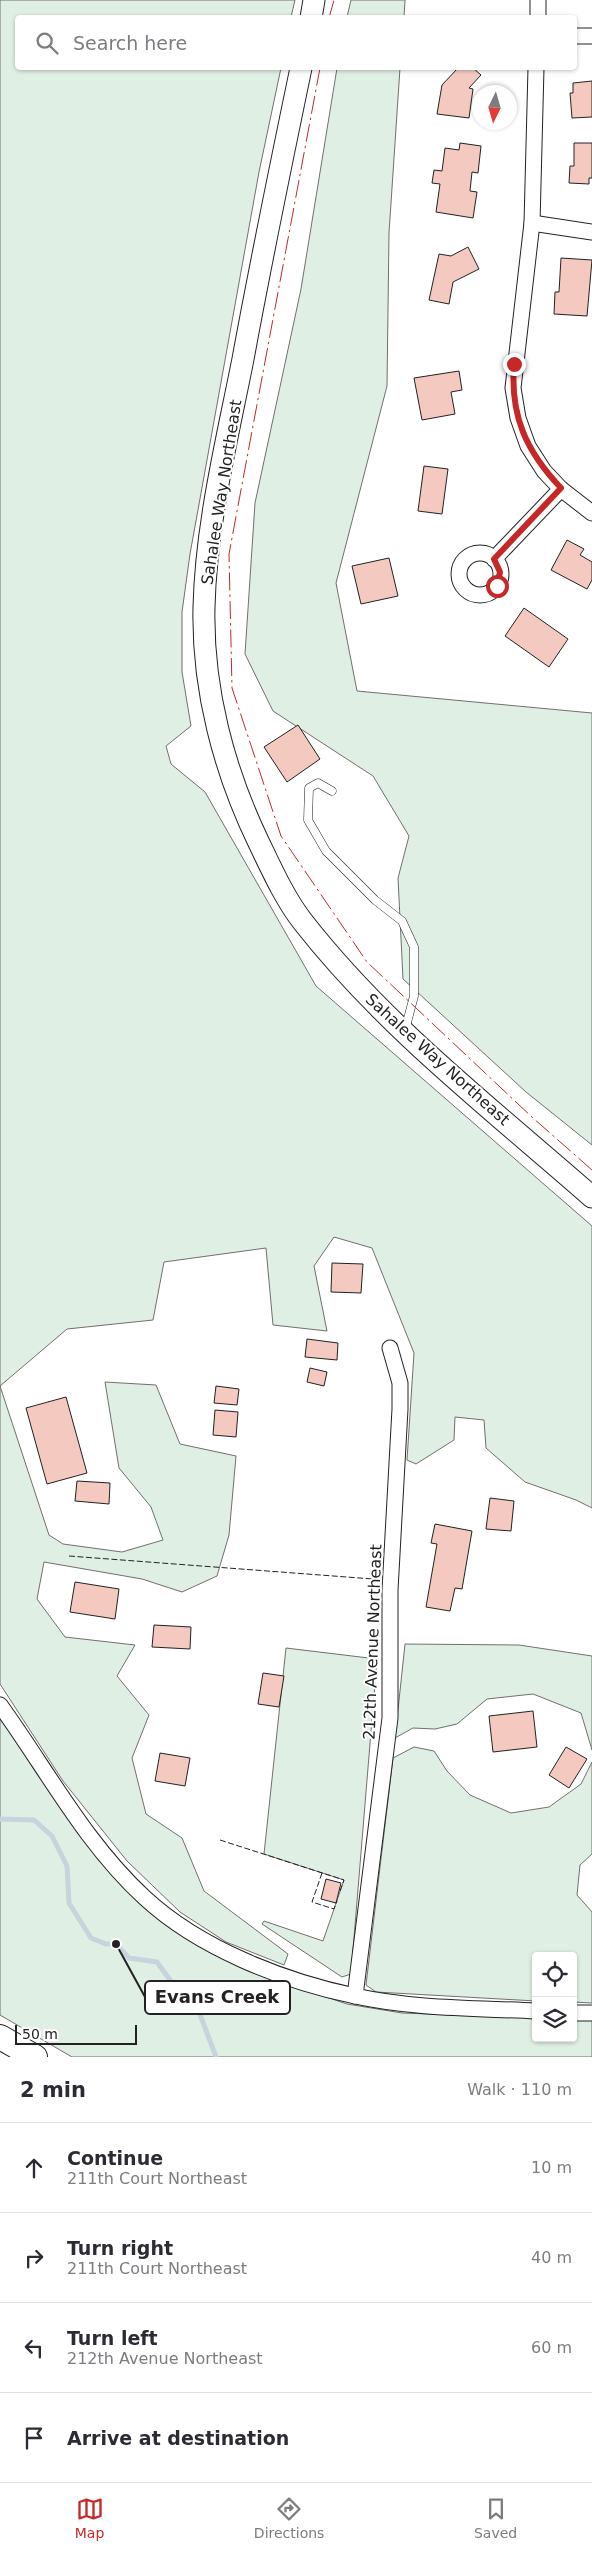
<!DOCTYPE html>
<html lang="en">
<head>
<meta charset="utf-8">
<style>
	:root { --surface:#fff; --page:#f7f7f7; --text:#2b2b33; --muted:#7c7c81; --line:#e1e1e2; --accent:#c62828 }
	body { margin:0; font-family:"DejaVu Sans",sans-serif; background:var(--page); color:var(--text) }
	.controls { position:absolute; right:15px; bottom:15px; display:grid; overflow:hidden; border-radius:5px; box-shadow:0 1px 4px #0004 }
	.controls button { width:45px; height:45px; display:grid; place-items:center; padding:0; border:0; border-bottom:1px solid var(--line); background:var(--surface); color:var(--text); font:25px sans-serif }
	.compass { position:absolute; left:472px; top:85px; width:45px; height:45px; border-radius:50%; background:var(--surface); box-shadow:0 1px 4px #0004; rotate:185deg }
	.scale { position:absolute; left:15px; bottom:12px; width:122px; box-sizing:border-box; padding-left:5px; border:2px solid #222; border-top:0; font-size:14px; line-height:18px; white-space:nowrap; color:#222; -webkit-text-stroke:4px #fff; paint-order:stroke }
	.stop { position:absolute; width:15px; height:15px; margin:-11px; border:4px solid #c62828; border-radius:50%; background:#fff }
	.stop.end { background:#c62828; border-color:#fff; box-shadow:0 1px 5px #0008 }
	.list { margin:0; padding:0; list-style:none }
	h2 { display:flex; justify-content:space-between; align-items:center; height:65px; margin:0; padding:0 20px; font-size:21px }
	h2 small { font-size:16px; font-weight:400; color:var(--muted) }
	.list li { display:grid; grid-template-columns:32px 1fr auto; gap:15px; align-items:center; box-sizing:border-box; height:90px; padding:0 20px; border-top:1px solid var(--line) }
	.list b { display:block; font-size:19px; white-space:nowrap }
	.list p { margin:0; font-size:16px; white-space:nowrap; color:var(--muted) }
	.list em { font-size:16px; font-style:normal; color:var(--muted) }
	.icon { flex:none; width:28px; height:28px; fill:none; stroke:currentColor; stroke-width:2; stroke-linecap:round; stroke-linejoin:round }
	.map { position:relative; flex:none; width:592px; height:2057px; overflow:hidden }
	.search { position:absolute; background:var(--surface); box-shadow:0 1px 4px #0004; left:15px; right:15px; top:15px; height:55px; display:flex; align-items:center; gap:12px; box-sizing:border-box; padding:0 18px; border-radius:5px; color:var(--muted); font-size:19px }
	.sheet { height:425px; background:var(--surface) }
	nav { display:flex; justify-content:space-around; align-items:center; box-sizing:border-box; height:70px; border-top:1px solid var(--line); background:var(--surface); font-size:14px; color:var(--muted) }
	nav a { display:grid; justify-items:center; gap:2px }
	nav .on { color:var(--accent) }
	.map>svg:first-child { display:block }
</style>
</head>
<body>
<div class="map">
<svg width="592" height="2057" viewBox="0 0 592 2057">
	<rect width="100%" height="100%" fill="#fff"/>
	<g fill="#e0efe3" stroke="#6f6f6f">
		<path d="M0 0H295L291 17 18 18V68H281L259 172 190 554 182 612V672L191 726 166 746 171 764 205 792 316 986 592 1226V1508L576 1500 525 1482 486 1448 484 1420 455 1417 454 1440 416 1464 407 1460 414 1353 372 1248 334 1237 314 1266 327 1331 273 1325 266 1248 164 1262 153 1320 67 1329 0 1386 49 1535 63 1544 122 1552 163 1540 151 1507 119 1468 105 1382 156 1385 180 1444 236 1456 229 1535 217 1576 182 1592 142 1579 44 1562 37 1599 65 1637 135 1645 117 1676 149 1715 132 1758 146 1814 182 1838 204 1891 288 1954 284 1965 226 1942 180 1912 127 1861 63 1781 0 1684Z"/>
		<path d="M351 0H405L404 17H347Z"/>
		<path d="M337 68H400L389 233 387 386 336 583 357 691 592 713V1145L526 1092 403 979 398 878 409 836 373 776 273 711 245 654 255 503 301 289Z"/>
		<path d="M405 1644 519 1645 592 1656V1750L581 1713 533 1694 487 1699 457 1724 435 1729 413 1728 395 1738Z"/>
		<path d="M286 1648 377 1659 351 1974 342 1977 262 1924 264 1921 323 1941 344 1880 264 1854Z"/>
		<path d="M0 1718 53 1794 131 1892 281 1982 347 2004 402 2013 536 2018V2038H573V2019L592 2020V2057H72L0 2015Z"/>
		<path d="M414 1747 434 1751 447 1771 470 1795 511 1813 549 1807 581 1784 592 1762V1854L580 1865 577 1895 592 1912V2003L573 2002V1956H536V2001L376 1992 366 1985 393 1758Z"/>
	</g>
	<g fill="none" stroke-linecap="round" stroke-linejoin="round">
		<path stroke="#c7d3dd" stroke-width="5" d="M0 1819 34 1820 52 1836 67 1866 69 1903 91 1938 106 1944H116L129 1958 157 1962 175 1987 198 2009 216 2057"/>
	</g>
	<g fill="#f3c9c0" stroke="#222">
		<path d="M458 68H473L481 75 469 88 473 89 469 118 437 114 442 85Z"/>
		<path d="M592 81V117L572 118 570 93H573V83Z"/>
		<path d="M460 143 481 146 478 173 472 172 470 191 477 192 473 218 436 212 440 184 432 183 434 170 442 171 445 148 459 150Z"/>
		<path d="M574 143H592V178H589V184L569 183 570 166H574Z"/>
		<path d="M468 247 479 269 453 282 449 304 429 300 439 254 451 256Z"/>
		<path d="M561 258 592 260 587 316 554 314 555 292H559Z"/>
		<path d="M459 371 462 390 451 392 455 414 422 420 414 378Z"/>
		<path d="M424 466 448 469 442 514 418 511Z"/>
		<path d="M567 540 584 549 580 555 592 562V580L587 589 551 570Z"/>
		<path d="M389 558 398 596 361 604 352 566Z"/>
		<path d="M524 608 568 639 549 667 505 636Z"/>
		<path d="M298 725 320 759 287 782 264 747Z"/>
		<path d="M332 1263 363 1264 361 1293 331 1292Z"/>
		<path d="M307 1339 338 1343 337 1360 305 1357Z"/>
		<path d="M310 1368 327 1372 324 1386 307 1382Z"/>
		<path d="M216 1386 239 1389 237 1405 214 1403Z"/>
		<path d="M66 1397 87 1473 47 1484 26 1408Z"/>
		<path d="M215 1410 238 1412 236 1437 213 1435Z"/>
		<path d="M77 1481 110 1483 109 1504 75 1501Z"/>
		<path d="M490 1498 514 1501 511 1531 486 1529Z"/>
		<path d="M435 1524 472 1531 462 1589 455 1588 450 1611 426 1607 437 1544 431 1543Z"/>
		<path d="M75 1582 119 1589 115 1619 70 1612Z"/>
		<path d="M154 1625 191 1627 190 1649 152 1647Z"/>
		<path d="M263 1673 284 1676 279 1707 258 1704Z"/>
		<path d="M533 1711 537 1747 493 1752 489 1716Z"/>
		<path d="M566 1747 587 1759 569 1788 549 1775Z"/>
		<path d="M160 1753 190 1758 185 1786 155 1781Z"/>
		<path d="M326 1879 341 1883 336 1903 321 1899Z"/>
	</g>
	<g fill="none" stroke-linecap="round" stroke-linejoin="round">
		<defs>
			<path id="service" d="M332 791 318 783 309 788 308 820 326 851 375 900 402 921 414 947V996L405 1030"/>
			<g id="minor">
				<path d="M538 18V0"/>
				<path d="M574 36H592"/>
				<path d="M536 68 532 223 513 388 518 418 528 446 544 471 561 489 592 513"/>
				<path d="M532 223 592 232"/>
				<circle cx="480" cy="574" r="21"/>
				<path d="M494 559 561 489"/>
				<path d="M0 1705C47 1770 85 1843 145 1898 199 1948 283 1981 355 1996 414 2009 476 2008 536 2011"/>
				<path d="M355 1996 390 1718V1590L400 1409V1383L390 1348"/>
				<path d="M573 2013H592"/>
			</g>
			<g id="secondary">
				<path d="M311 18 314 0"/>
				<path d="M301 68C281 164 261 261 243 359 227 440 206 524 204 607 202 688 224 771 259 843 272 870 285 899 303 922 385 1027 493 1110 592 1197"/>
			</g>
			<path id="primary" d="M0 2037 35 2057"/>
		</defs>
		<use href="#service" stroke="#222" stroke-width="9"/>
		<use href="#minor" stroke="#222" stroke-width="17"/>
		<use href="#secondary" stroke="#222" stroke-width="23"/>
		<use href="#primary" stroke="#222" stroke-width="26"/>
		<use href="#service" stroke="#fff" stroke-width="8"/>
		<use href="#minor" stroke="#fff" stroke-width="15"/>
		<use href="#secondary" stroke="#fff" stroke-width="21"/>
		<use href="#primary" stroke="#fff" stroke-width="24"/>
		<g stroke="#222" stroke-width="1" stroke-dasharray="6 2.5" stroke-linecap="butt">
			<path d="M69 1556 373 1579"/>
			<path d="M220 1840 344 1880 340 1891"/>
			<path d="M322 1873 312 1902 334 1909 337 1901"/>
		</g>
		<g stroke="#c62828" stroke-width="1" stroke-dasharray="18 4 2.5 4" stroke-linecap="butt">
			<path d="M329 18 334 0"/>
			<path d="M320 68 229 554 232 688 281 836 367 962 533 1118 592 1170"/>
		</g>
	</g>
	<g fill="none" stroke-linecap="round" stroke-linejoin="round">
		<path stroke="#c62828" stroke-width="6" d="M497 586 500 572 494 559 561 488C526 451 510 416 514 364"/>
	</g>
	<g text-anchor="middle" stroke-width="4" stroke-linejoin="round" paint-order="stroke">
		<g font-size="16" fill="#222" stroke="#fff">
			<text transform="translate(221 492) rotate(-81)" y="6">Sahalee Way Northeast</text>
			<text transform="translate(438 1059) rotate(42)" y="6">Sahalee Way Northeast</text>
			<text transform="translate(372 1642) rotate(-88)" y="6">212th Avenue Northeast</text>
		</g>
	</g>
	<path fill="none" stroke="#222" stroke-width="2" d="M116 1944L145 1997"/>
	<circle fill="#222" stroke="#fff" stroke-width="2" cx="116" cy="1944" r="5"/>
	<rect fill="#fff" stroke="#222" stroke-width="2" x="145" y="1981" width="145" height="33" rx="5"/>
	<g font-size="18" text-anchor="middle" font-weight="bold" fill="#222">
		<text x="217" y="2003">Evans Creek</text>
	</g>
</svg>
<div class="controls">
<button><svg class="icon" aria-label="locate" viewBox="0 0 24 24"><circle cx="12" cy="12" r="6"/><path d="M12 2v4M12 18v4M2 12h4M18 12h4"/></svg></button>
<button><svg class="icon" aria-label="layers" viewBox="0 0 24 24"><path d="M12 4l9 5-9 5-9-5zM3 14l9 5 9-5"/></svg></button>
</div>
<svg class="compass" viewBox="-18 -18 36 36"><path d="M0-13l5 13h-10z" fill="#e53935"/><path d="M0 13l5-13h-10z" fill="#7c7c81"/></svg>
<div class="scale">50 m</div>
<div class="stop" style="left:497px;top:586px"></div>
<div class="stop end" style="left:514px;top:364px"></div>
<div class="search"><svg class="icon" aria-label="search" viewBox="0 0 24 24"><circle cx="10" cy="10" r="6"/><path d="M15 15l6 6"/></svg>Search here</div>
</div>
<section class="sheet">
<h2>2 min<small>Walk · 110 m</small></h2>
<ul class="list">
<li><svg class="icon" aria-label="ahead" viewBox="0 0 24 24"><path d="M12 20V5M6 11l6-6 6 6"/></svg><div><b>Continue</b><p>211th Court Northeast</p></div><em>10 m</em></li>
<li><svg class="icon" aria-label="right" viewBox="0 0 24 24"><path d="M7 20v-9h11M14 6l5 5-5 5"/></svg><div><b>Turn right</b><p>211th Court Northeast</p></div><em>40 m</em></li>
<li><svg class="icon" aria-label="left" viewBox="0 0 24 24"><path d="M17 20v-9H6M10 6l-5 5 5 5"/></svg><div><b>Turn left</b><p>212th Avenue Northeast</p></div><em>60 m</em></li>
<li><svg class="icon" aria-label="arrive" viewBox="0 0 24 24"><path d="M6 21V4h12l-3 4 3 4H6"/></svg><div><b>Arrive at destination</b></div></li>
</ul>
</section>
<nav>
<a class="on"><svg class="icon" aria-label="map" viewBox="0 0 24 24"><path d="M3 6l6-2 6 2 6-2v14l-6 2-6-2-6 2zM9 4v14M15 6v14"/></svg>Map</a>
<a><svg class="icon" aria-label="directions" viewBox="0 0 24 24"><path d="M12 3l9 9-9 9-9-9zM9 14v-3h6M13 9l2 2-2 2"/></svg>Directions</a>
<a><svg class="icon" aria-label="saved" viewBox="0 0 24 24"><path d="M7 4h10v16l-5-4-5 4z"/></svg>Saved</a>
</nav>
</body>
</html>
